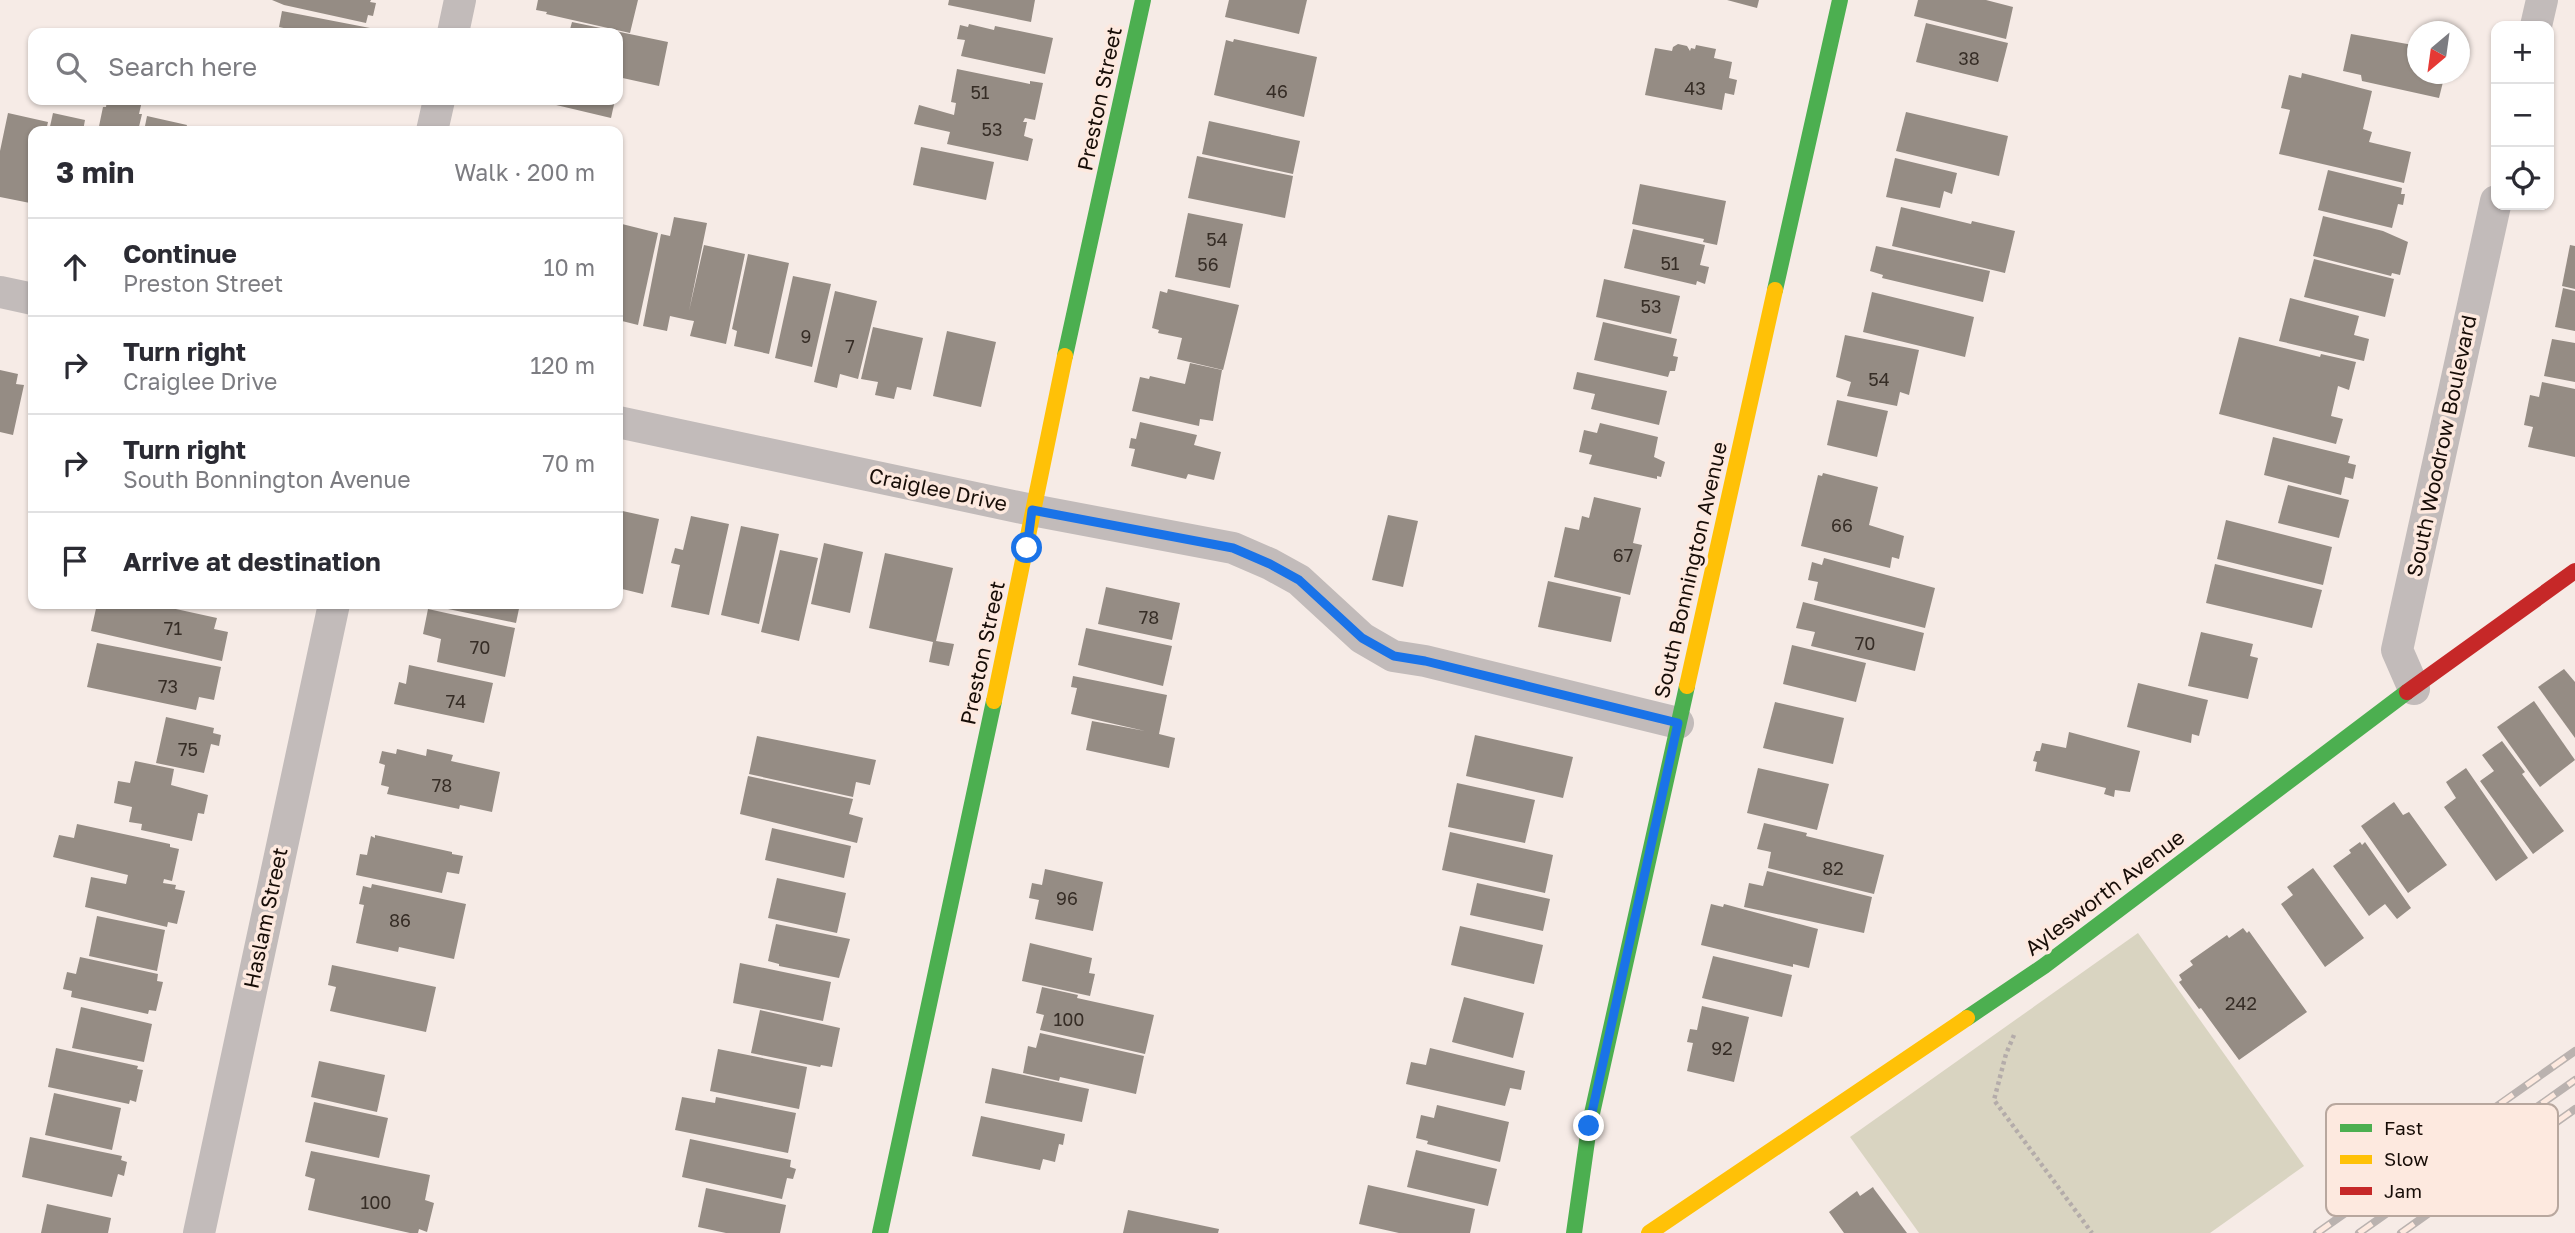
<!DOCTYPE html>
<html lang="en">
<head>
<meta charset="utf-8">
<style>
	:root { --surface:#fff; --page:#f7f7f7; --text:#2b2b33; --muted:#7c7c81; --line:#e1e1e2 }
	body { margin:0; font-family:"Golos Text",sans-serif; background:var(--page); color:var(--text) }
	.controls { position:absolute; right:21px; top:21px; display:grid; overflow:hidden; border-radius:14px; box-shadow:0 2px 5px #0004 }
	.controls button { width:63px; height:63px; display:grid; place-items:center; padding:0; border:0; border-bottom:2px solid var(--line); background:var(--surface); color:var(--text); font:35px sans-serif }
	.compass { position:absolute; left:2407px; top:21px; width:63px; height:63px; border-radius:50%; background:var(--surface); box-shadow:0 2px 5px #0004; rotate:209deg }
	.stop { position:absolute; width:21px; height:21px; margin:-16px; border:5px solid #1a73e8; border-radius:50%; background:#fff }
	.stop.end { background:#1a73e8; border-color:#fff; box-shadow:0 2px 7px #0008 }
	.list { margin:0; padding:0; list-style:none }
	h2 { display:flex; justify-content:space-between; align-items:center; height:91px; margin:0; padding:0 28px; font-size:30px }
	h2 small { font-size:23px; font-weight:400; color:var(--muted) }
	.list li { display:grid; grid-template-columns:46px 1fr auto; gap:21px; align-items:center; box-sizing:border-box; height:98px; padding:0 28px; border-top:2px solid var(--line) }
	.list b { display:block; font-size:26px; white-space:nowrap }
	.list p { margin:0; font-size:23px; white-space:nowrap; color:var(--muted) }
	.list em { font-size:23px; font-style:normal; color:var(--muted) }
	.icon { flex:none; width:38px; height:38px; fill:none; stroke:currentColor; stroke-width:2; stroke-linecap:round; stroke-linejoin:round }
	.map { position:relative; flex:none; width:2575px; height:1233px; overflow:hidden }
	.search { position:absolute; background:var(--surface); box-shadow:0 2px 5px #0004; left:28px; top:28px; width:595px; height:77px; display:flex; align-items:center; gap:18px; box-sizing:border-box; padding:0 24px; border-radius:14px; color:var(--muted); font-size:26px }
	.panel { position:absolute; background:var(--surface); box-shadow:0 2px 5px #0004; left:28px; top:126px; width:595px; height:483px; border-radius:14px }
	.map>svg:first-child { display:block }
</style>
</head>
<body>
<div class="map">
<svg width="2575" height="1233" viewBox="0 0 2575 1233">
	<rect width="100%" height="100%" fill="#f6ebe6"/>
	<path fill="#d9d4c1" d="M2138 933 2304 1166 2210 1233H1919L1850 1137Z"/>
	<g fill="#958c84">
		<path d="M272 0H371L370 2 376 3 373 16 368 15 366 23 284 5Z"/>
		<path d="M538 0H638L630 33 546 14 547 12 536 10Z"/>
		<path d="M949 0H1035L1031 22 948 5Z"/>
		<path d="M1229 0H1307L1299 34 1225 17Z"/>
		<path d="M1727 0H1759L1757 8Z"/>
		<path d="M1918 0H1986L2013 7 2006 39 1914 16Z"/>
		<path d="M282 11 370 28 369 30 379 33H287L288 29 279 27Z"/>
		<path d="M572 22 668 42 659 86 618 77V33H569Z"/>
		<path d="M1926 23 2008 43 1998 82 1916 62Z"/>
		<path d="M969 24 994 30 995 26 1053 38 1045 74 961 56 965 40 957 39 960 25 968 27Z"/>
		<path d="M2351 34 2413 45 2411 58 2418 59V74H2445L2439 98 2362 81 2361 75 2343 71Z"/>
		<path d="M1234 39 1317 57 1304 117 1214 95 1226 40 1233 42Z"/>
		<path d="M1678 44 1687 46 1690 51 1691 48 1695 49 1696 45 1716 49 1714 58 1732 62 1729 78 1737 80 1734 95 1725 93 1722 110 1645 95 1655 48 1672 51 1673 47Z"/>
		<path d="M957 69 1030 84V81L1043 83 1035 120 1025 118 1023 122H1027L1024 136 1033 139 1028 161 947 144 950 132 914 124 919 105 954 115 956 103 951 102Z"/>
		<path d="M2302 73 2372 91 2363 129 2372 132 2369 142 2411 152 2404 183 2279 154 2290 110 2281 108 2289 75 2301 78Z"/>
		<path d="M107 100 142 101 139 114H142L138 131H98L103 107H106Z"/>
		<path d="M535 100H615L611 118Z"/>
		<path d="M1906 112 2008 136 1999 176 1896 151Z"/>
		<path d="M8 113 48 122 46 131H33V189L30 203 0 197V151Z"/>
		<path d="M53 113 85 120 83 131H49Z"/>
		<path d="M147 116 187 125 185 131H144Z"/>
		<path d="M1209 121 1300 141 1293 174 1202 154Z"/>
		<path d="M921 147 994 162 986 200 913 185Z"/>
		<path d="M1197 156 1293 176 1285 218 1188 198Z"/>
		<path d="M1895 158 1957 173 1952 194 1944 191 1940 208 1886 197Z"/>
		<path d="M2328 170 2402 188 2401 194H2405L2403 205 2398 204 2392 228 2318 210Z"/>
		<path d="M1640 184 1726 201 1717 245 1703 242 1704 239 1632 224Z"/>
		<path d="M1901 207 1971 224 1972 221 2015 231 2005 273 1892 246Z"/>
		<path d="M1188 213 1243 224 1230 288 1175 277Z"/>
		<path d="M2323 216 2383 231 2408 242 2400 275 2392 273 2391 276 2313 256Z"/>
		<path d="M674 217 707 223 689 311 704 245 745 254 726 344 690 336 694 321 688 320 670 316 667 331 643 326 661 234 670 236Z"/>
		<path d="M618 223 658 233 638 325 618 320Z"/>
		<path d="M1633 229 1705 245 1700 265 1709 267 1705 284 1697 281 1696 285 1624 268Z"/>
		<path d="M2570 245 2575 246V289L2562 286Z"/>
		<path d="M1876 246 1990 271 1983 302 1882 278 1883 275 1870 271Z"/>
		<path d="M748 254 789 263 769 354 734 346 737 331 732 329Z"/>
		<path d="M2314 259 2394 279 2385 317 2304 297Z"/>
		<path d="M793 276 831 284 812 367 775 358Z"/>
		<path d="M1604 279 1680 296 1671 334 1596 317Z"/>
		<path d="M2563 288 2575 291V331L2555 327Z"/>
		<path d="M1168 289 1239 305 1223 370 1177 359 1182 338 1158 333 1159 330 1152 328 1160 291 1167 293Z"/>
		<path d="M835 291 877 301 858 379 840 374 837 388 814 382Z"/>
		<path d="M1872 292 1974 317 1965 357 1863 332Z"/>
		<path d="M2290 298 2359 316 2354 335 2369 339 2364 361 2279 341Z"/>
		<path d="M1603 322 1677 339 1673 356 1678 357 1675 371H1670L1668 377 1594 360Z"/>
		<path d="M873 327 923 338 911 390 897 387 894 399 875 395 878 382 861 379Z"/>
		<path d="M947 331 996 342 981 407 933 396Z"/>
		<path d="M1845 335 1919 350 1909 395 1900 392 1897 406 1847 396 1851 382 1836 377Z"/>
		<path d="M2239 337 2320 357 2321 354 2356 362 2349 390 2338 386 2331 416 2343 419 2336 444 2219 414Z"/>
		<path d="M2552 339 2575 343V382L2544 376Z"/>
		<path d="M1190 363 1222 370 1213 421 1200 419 1199 426 1132 411 1140 377 1149 379 1150 376 1185 384Z"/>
		<path d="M0 370 18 374 16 384 24 385 13 435 0 432Z"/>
		<path d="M1577 372 1667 391 1659 425 1591 409 1595 394 1573 389Z"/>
		<path d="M2542 382 2575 389V457L2528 447 2533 427 2524 425 2530 395 2539 397Z"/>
		<path d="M1837 400 1888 411 1877 457 1827 445Z"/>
		<path d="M1140 422 1197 435 1194 445 1221 452 1214 480 1188 474 1186 479 1131 466 1135 449 1129 448 1131 438 1136 439Z"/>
		<path d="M1600 423 1658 437 1654 457 1665 462 1661 477 1657 476V479L1589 464 1592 455 1579 452 1584 430 1597 433Z"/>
		<path d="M2273 437 2350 456 2348 463 2356 465 2353 479 2345 477 2341 495 2264 475Z"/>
		<path d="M1823 473 1878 487 1869 525 1904 536 1899 559 1892 557 1890 568 1801 546 1818 475 1822 476Z"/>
		<path d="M2288 485 2349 500 2339 538 2278 523Z"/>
		<path d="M1594 497 1641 508 1633 543 1642 545 1630 595 1554 577 1565 527 1579 530 1582 516 1589 518Z"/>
		<path d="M618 510 659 519 643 594 618 588Z"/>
		<path d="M1388 515 1418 521 1403 587 1372 580Z"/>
		<path d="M691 516 729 524 709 615 671 607 680 565 671 563 675 548 683 550Z"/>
		<path d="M2226 520 2332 547 2323 585 2217 559Z"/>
		<path d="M741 526 779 534 759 624 721 615Z"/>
		<path d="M824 543 863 552 850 613 811 604Z"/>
		<path d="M780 550 818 558 799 641 761 632Z"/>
		<path d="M885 553 953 568 936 641 954 644 949 666 929 662 933 642 869 628Z"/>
		<path d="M1824 558 1935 588 1925 628 1814 600 1818 582 1808 580 1812 562 1822 565Z"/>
		<path d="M2215 564 2322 590 2312 628 2206 603Z"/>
		<path d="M1548 581 1621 597 1611 642 1538 627Z"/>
		<path d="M1106 587 1180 603 1172 640 1098 624Z"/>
		<path d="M1803 602 1924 633 1915 671 1811 646 1815 632 1796 628Z"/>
		<path d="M97 604H153L217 618 214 629 228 632 222 661 91 631Z"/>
		<path d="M449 604H520L516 623 448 609Z"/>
		<path d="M428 609 515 628 505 677 437 662 441 639 423 634Z"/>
		<path d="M1086 628 1172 646 1163 686 1078 665Z"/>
		<path d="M2201 632 2253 644 2250 656 2258 658 2248 699 2188 686Z"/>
		<path d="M97 643 221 667 214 700 199 697 196 710 87 687Z"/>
		<path d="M1792 645 1866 663 1856 702 1783 684Z"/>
		<path d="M409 665 493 683 484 723 394 704 399 682 406 684Z"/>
		<path d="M2564 669 2575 682V738L2538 687Z"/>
		<path d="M1073 676 1167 695 1159 734 1175 738 1169 768 1086 750 1092 721 1145 731 1071 714 1077 688 1071 687Z"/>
		<path d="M2138 683 2208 700 2199 736 2192 734 2191 743 2127 727Z"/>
		<path d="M2534 701 2575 760 2540 787 2497 727Z"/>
		<path d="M1775 702 1844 718 1833 764 1763 748Z"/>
		<path d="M166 717 214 728 213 733 221 735 219 746 211 744 204 773 156 763Z"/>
		<path d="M2069 732 2140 751 2130 792 2115 790 2114 797 2104 794 2106 788 2035 771 2037 762 2033 761 2036 751H2040L2042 743 2066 748Z"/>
		<path d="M1475 735 1573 757 1563 798 1466 776Z"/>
		<path d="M757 736 876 760 870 785 856 782 853 797 749 774Z"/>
		<path d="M2502 741 2525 772 2522 774 2564 831 2533 854 2480 781 2494 771 2482 755Z"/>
		<path d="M397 749 426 756 427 749 453 755 451 761 500 772 492 812 460 805 459 809 387 794 389 787 381 785 385 765 379 763 382 751 396 754Z"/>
		<path d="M135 761 174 769 171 785 208 795 204 814 198 813 192 841 141 830 142 824 129 822 132 807 114 803 118 781 130 783Z"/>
		<path d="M1758 768 1829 784 1817 830 1747 813Z"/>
		<path d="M2466 768 2528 858 2496 881 2444 807 2456 798 2446 782Z"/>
		<path d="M748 776 853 799 849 814 863 818 857 843 740 814Z"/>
		<path d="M1457 783 1535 800 1525 843 1448 827Z"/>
		<path d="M2394 802 2403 815 2409 812 2447 865 2408 893 2361 826Z"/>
		<path d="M1764 823 1807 833 1806 836 1884 855 1874 894 1768 868 1771 852 1757 849Z"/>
		<path d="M77 824 170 844V847L179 849 172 881 164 879 163 883 176 885 175 889 185 891 177 924 168 922 167 927 85 907 91 877 126 884 128 875 53 857 59 835 74 838Z"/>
		<path d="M772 828 851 846 844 878 765 860Z"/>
		<path d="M1450 832 1553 855 1545 893 1442 870Z"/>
		<path d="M375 835 452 852V854L463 856 459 874 447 872 442 893 356 875 360 854 367 855 371 836 375 838Z"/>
		<path d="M2360 842 2362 845 2365 842 2411 908 2397 919 2385 904 2369 916 2333 866 2351 853 2349 850Z"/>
		<path d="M2313 868 2364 938 2325 967 2281 904 2293 895 2287 887Z"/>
		<path d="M1045 869 1103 882 1093 931 1035 919 1039 900 1029 898 1032 883 1042 885Z"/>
		<path d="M1767 871 1872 897 1864 933 1744 907 1749 883 1763 886Z"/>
		<path d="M777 878 846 893 837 933 768 918Z"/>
		<path d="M1477 883 1550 899 1543 931 1470 915Z"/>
		<path d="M372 884 466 904 454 959 399 947 398 952 356 943 364 905 359 904 363 886 371 888Z"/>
		<path d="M1711 904 1723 907 1724 904 1818 929 1809 968 1793 964V967L1701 945Z"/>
		<path d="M97 916 165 930 157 971 89 956Z"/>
		<path d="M776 924 850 939 839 978 779 966V964L768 961Z"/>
		<path d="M1460 926 1543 945 1534 984 1451 965Z"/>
		<path d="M2243 928 2247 933 2249 931 2307 1012 2239 1060 2201 1008 2199 1009 2179 982 2182 980 2179 975 2193 965 2190 961 2227 935 2229 938Z"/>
		<path d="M1030 943 1092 958 1089 973 1095 974 1090 996 1022 981Z"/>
		<path d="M1713 956 1792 975 1782 1017 1702 998Z"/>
		<path d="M80 957 158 974 157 981 163 982 156 1011 149 1010 148 1014 71 997 72 991 63 989 67 972 76 974Z"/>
		<path d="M740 963 831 982 823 1021 733 1003Z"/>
		<path d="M332 965 436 987 426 1032 330 1011 336 987 328 985Z"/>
		<path d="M1042 987 1078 995 1077 998 1154 1015 1145 1054 1040 1030 1044 1015 1036 1013Z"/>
		<path d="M1464 997 1524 1013 1513 1058 1452 1042Z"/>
		<path d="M1702 1006 1749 1017 1734 1082 1687 1071 1693 1043 1687 1042 1690 1029 1697 1030Z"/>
		<path d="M81 1007 152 1024 144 1062 72 1048Z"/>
		<path d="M760 1010 840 1028 832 1067 821 1065 820 1067 751 1053Z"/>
		<path d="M1040 1033 1144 1056 1136 1094 1060 1077 1059 1081 1023 1073 1028 1046 1036 1048Z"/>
		<path d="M56 1048 138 1066 137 1069 143 1070 136 1102 130 1100 129 1104 48 1087Z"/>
		<path d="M1430 1048 1525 1071 1521 1090 1510 1088 1505 1106 1406 1084 1411 1062 1426 1065Z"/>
		<path d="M718 1049 807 1067 799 1109 710 1091Z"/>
		<path d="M319 1061 385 1075 377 1112 311 1097Z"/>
		<path d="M992 1068 1089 1089 1082 1122 985 1103Z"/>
		<path d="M54 1093 121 1108 112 1150 45 1135Z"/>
		<path d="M682 1097 715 1103 716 1097 796 1113 788 1153 675 1130Z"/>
		<path d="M314 1102 388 1118 379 1158 305 1142Z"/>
		<path d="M1437 1105 1509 1122 1500 1162 1427 1144 1428 1141 1416 1138 1421 1115 1434 1118Z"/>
		<path d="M981 1116 1065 1134 1063 1145 1059 1144 1055 1162 1043 1159 1040 1170 972 1156Z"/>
		<path d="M30 1137 122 1156 121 1160 127 1162 124 1176 118 1174 112 1197 22 1177Z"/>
		<path d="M690 1139 791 1160 790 1167 796 1169 793 1179 787 1178 782 1199 682 1177Z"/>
		<path d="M1416 1150 1497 1169 1488 1206 1407 1187Z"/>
		<path d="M311 1151 430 1175 425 1200 434 1203 427 1232 419 1229 418 1233H410L308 1210 315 1179 305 1176Z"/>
		<path d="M1368 1185 1475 1209 1470 1233H1399L1359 1224Z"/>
		<path d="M1873 1187 1874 1189 1907 1233H1844L1829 1212 1857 1191 1860 1196Z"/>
		<path d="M706 1188 786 1205 780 1233H726L698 1227Z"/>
		<path d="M47 1204 111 1218 108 1233H41Z"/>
		<path d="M1128 1210 1219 1229 1218 1233H1123Z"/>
	</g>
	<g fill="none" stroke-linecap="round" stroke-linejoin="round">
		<path stroke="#b4acaa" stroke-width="4.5" stroke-dasharray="3.5 3.5" stroke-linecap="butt" d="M2014 1035 2006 1054 1994 1100 2092 1233"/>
		<g stroke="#c2bbba" stroke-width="32">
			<path d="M2536 26 2542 0"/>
			<path d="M453 33 460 0"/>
			<path d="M432 131 439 100"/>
			<path d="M0 292 33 299"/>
			<path d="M618 422 1032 510 1233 548 1270 564 1299 580 1362 638 1393 656 1425 661 1678 723"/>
			<path d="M2414 689 2397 650 2496 201"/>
			<path d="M199 1233 334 604"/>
		</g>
		<g stroke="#4caf50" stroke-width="16">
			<path d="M1775 290 1840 0"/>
			<path d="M1065 356 1143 0"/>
			<path d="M1967 1018 2044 966 2407 692"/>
			<path d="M880 1233 994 701"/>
			<path d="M1574 1233 1589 1127 1687 686"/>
		</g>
		<g stroke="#ffc107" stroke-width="16">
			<path d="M1687 686 1775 290"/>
			<path d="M994 701 1065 356"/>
			<path d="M1649 1233 1967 1018"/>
		</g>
		<path stroke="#c62828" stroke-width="16" d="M2407 692 2575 571"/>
		<defs>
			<g id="rail">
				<path d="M2317 1233 2575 1051"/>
				<path d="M2359 1233 2575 1080"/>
				<path d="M2401 1233 2575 1109"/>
			</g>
		</defs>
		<use href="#rail" stroke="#bab2af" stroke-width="8"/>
		<use href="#rail" stroke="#fde9df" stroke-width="5" stroke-dasharray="16" stroke-linecap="butt"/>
	</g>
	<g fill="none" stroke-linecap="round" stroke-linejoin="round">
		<path stroke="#1a73e8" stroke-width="9" d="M1027 548 1032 510 1233 548 1270 564 1299 580 1362 638 1394 656 1425 661 1678 723 1589 1126"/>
	</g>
	<g text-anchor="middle" stroke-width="7" stroke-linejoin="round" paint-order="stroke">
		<g font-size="18" fill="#362d26">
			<text x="1969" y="65">38</text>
			<text x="1695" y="95">43</text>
			<text x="1277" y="98">46</text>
			<text x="980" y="99">51</text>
			<text x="992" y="136">53</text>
			<text x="1217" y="246">54</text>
			<text x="1670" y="270">51</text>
			<text x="1208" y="271">56</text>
			<text x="1651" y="313">53</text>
			<text x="806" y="343">9</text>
			<text x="850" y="353">7</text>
			<text x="1879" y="386">54</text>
			<text x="1842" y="532">66</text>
			<text x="1623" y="562">67</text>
			<text x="1149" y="624">78</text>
			<text x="173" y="635">71</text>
			<text x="1865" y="650">70</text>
			<text x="480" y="654">70</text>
			<text x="168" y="693">73</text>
			<text x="456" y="708">74</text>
			<text x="188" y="756">75</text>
			<text x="442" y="792">78</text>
			<text x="1833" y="875">82</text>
			<text x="1067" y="905">96</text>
			<text x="400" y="927">86</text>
			<text x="2241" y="1010">242</text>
			<text x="1069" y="1026">100</text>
			<text x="1722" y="1055">92</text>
			<text x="376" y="1209">100</text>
		</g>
		<g font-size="21" fill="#170d07" stroke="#fde9df">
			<text transform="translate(1100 99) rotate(-78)" y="7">Preston Street</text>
			<text transform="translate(2442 446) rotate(-78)" y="7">South Woodrow Boulevard</text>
			<text transform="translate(938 490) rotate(12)" y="7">Craiglee Drive</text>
			<text transform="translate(1691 570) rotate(-77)" y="7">South Bonnington Avenue</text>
			<text transform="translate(983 653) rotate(-78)" y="7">Preston Street</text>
			<text transform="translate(2105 893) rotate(-37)" y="7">Aylesworth Avenue</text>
			<text transform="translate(266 918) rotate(-78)" y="7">Haslam Street</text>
		</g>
	</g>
	<rect x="2326" y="1104" width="232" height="112" rx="10" fill="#fde9df" stroke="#b8a79e" stroke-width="2"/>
	<rect x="2340" y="1124" width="32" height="8" fill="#4caf50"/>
	<rect x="2340" y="1155" width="32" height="9" fill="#ffc107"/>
	<rect x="2340" y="1187" width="32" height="8" fill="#c62828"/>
	<g font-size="19" fill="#170d07">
		<text x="2384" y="1135">Fast</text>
		<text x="2384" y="1166">Slow</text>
		<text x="2384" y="1198">Jam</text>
	</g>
</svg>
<div class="controls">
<button>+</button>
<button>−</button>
<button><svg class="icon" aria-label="locate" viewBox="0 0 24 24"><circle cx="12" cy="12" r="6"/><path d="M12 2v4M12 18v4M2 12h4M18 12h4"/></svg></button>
</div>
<svg class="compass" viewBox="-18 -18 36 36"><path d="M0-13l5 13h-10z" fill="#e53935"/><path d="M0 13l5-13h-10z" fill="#7c7c81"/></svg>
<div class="stop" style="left:1027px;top:548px"></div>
<div class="stop end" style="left:1589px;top:1126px"></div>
<div class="search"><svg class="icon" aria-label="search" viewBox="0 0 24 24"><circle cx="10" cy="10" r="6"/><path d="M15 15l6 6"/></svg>Search here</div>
<section class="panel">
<h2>3 min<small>Walk · 200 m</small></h2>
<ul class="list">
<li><svg class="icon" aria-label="ahead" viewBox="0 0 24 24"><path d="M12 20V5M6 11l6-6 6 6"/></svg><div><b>Continue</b><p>Preston Street</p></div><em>10 m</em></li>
<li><svg class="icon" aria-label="right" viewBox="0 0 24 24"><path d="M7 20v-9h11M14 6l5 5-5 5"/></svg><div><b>Turn right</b><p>Craiglee Drive</p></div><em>120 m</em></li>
<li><svg class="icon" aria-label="right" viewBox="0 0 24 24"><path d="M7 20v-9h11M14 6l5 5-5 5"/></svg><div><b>Turn right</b><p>South Bonnington Avenue</p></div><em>70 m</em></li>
<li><svg class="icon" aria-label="arrive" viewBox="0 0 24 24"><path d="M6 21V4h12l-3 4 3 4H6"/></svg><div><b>Arrive at destination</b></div></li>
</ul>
</section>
</div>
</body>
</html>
